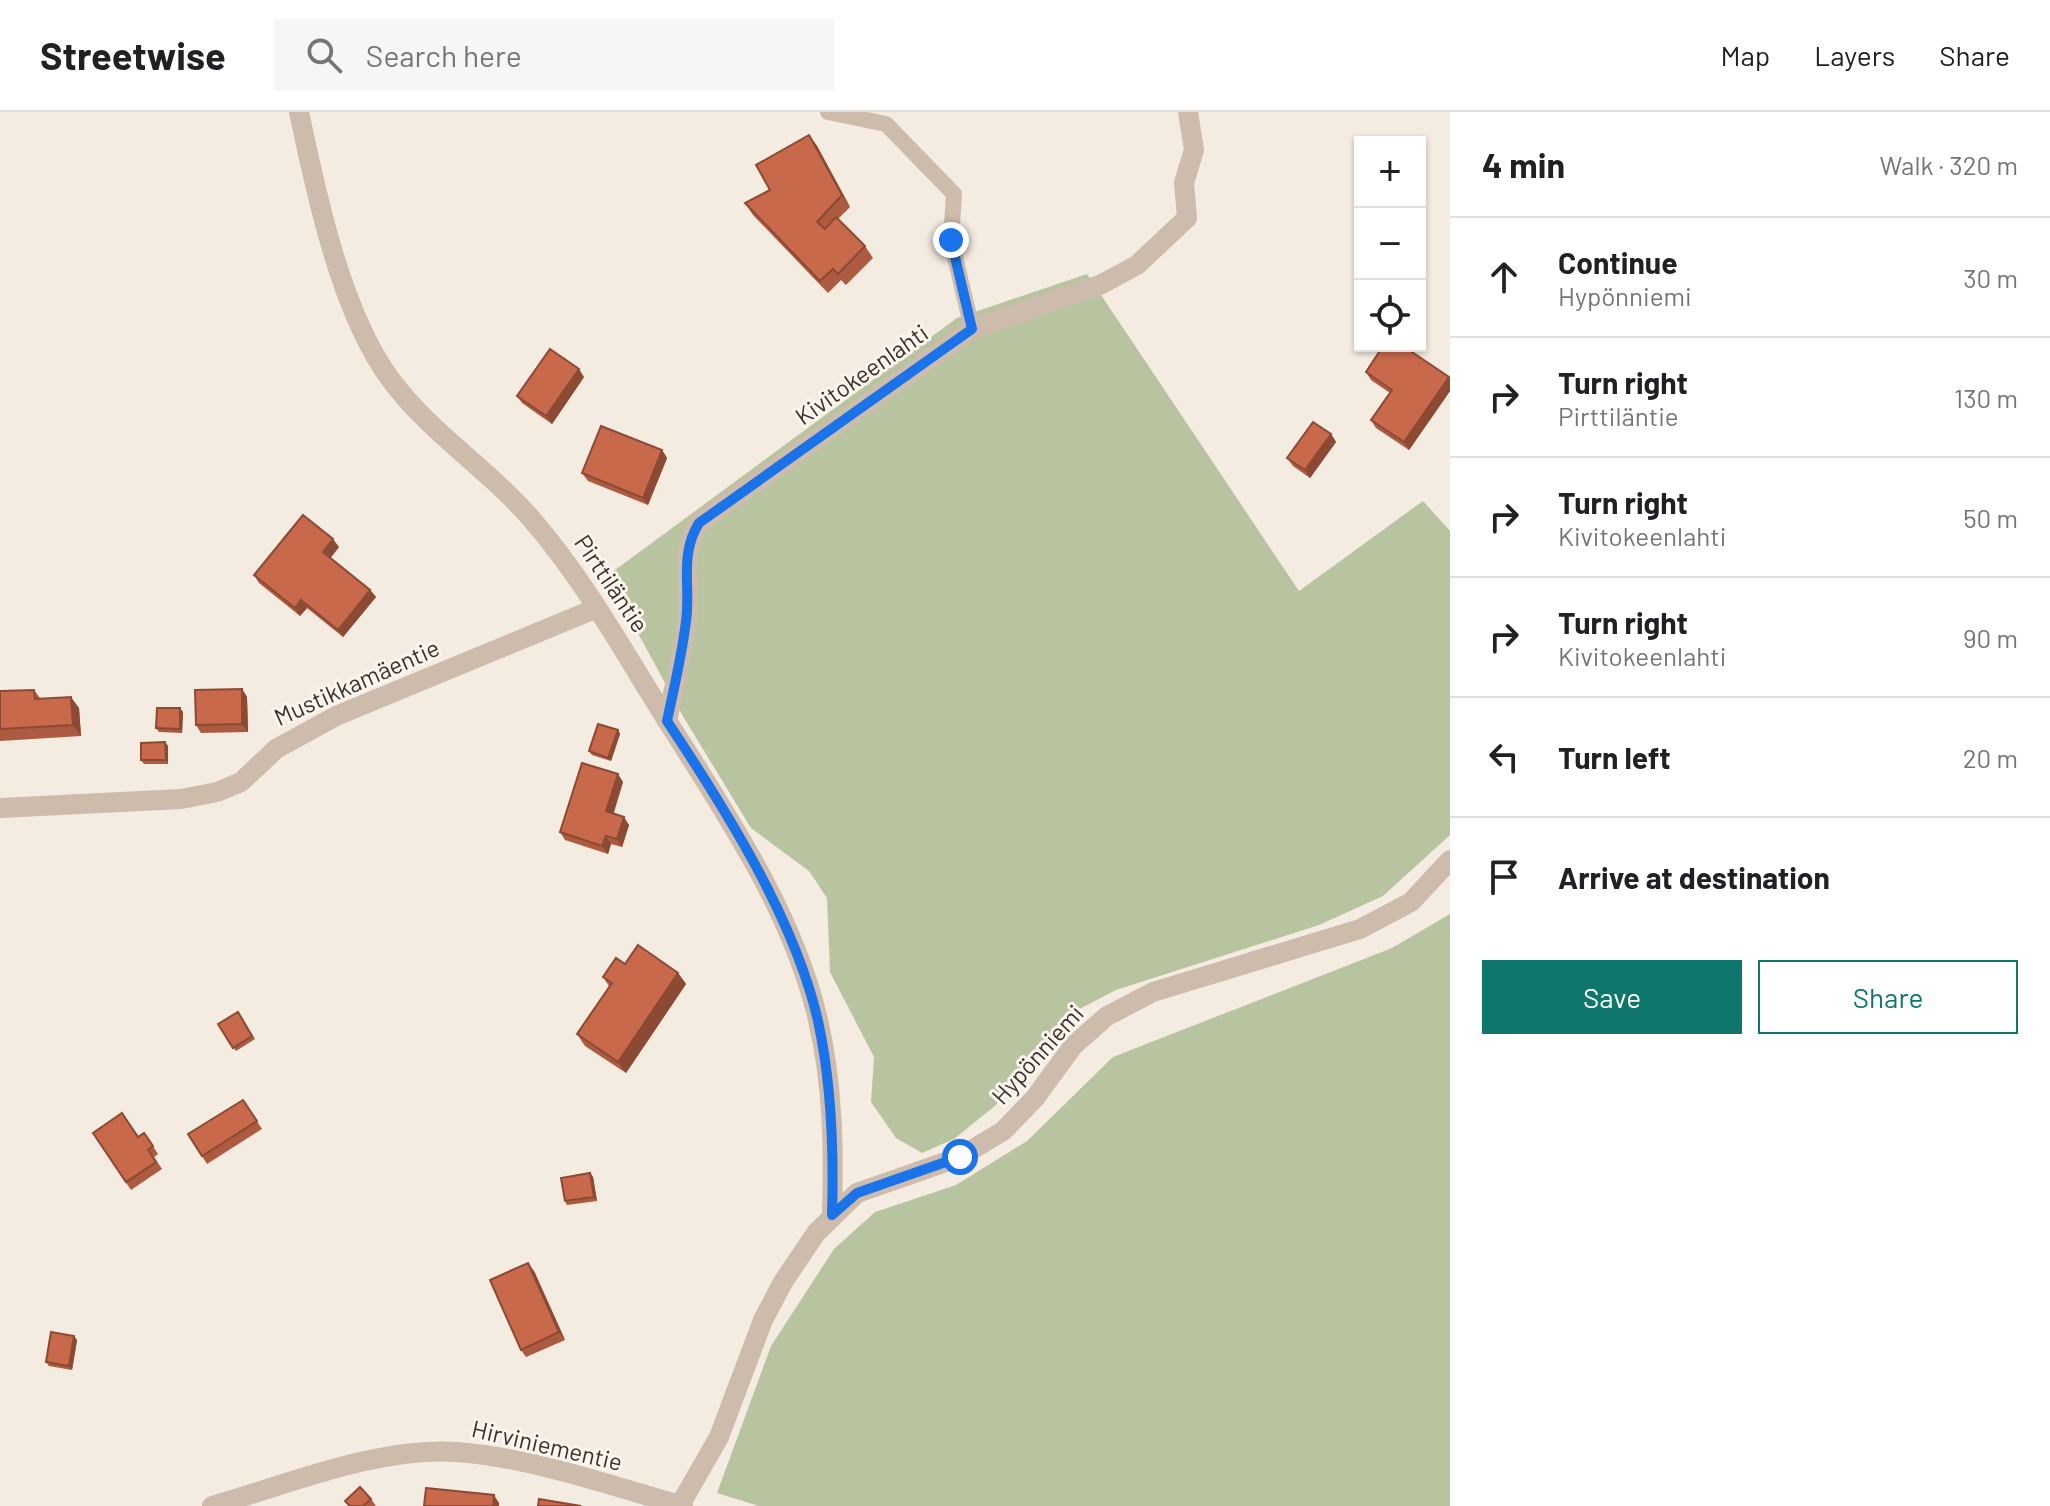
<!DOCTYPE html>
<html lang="en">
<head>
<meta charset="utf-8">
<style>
	:root { --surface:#fff; --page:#f6f6f6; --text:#202124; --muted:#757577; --line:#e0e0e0; --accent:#0f766e }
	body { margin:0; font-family:Barlow,sans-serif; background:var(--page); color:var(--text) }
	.controls { position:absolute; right:24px; top:24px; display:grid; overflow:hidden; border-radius:0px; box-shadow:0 2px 6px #0004 }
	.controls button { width:72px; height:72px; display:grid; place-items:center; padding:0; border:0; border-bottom:2px solid var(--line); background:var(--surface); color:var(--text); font:40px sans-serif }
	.stop { position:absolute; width:24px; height:24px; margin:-18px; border:6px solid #1a73e8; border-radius:50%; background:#fff }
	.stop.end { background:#1a73e8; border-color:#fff; box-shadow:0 2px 8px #0008 }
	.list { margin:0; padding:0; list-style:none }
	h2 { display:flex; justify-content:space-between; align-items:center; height:104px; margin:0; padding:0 32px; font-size:34px }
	h2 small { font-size:26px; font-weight:400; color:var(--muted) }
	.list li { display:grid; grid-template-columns:52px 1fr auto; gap:24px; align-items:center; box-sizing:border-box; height:120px; padding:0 32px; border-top:2px solid var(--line) }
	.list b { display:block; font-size:30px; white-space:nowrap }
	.list p { margin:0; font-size:26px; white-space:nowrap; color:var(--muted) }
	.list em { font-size:26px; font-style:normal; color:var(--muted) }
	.actions { display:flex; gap:16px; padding:24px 32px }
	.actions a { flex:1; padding:18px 0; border:2px solid var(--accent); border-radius:0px; text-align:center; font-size:28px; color:var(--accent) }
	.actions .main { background:var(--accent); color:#fff }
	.icon { flex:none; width:44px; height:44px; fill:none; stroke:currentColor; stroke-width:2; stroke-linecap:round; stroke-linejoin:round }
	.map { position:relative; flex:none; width:1450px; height:1394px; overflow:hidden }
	header { display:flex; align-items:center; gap:48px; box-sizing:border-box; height:112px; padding:0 40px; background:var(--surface); border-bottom:2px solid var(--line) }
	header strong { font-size:38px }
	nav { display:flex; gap:44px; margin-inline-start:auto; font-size:28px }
	.search { width:560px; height:72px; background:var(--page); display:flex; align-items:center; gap:20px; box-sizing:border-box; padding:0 28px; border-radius:0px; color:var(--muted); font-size:30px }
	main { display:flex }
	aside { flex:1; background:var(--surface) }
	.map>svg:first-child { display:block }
</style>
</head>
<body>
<header>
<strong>Streetwise</strong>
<div class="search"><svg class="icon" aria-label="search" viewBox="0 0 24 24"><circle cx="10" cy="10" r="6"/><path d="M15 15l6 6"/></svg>Search here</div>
<nav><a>Map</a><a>Layers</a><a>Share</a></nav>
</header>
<main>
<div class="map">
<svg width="1450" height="1394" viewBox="0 0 1450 1394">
	<rect width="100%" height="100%" fill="#f4ebe1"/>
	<g fill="#b8c4a0">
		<path d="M1087 162 1299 479 1423 389 1450 419V723L1383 784 1319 813 1116 878 1068 903 996 993 954 1027 922 1041 896 1026 871 990 874 945 830 860 827 786 809 759 751 716 684 606 607 464 957 206Z"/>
		<path d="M1450 802V1394H759L717 1381 771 1234 834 1137 875 1100 956 1073 1027 1029 1113 945 1392 836Z"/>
	</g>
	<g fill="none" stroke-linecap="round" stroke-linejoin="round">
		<path stroke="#cdbbac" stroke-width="16" d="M828 0 886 12 954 82 951 128 972 217"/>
		<g stroke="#cdbbac" stroke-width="20">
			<path d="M299 0C316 81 341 201 391 268 431 322 491 359 534 410 587 472 625 542 668 610 726 702 793 800 818 908 833 972 834 1038 832 1103"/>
			<path d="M667 609C674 576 682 543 687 509 691 474 679 443 699 411L972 217 1100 173 1137 153 1187 106 1184 71 1194 38 1188 0"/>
			<path d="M0 696 181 687 217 680 241 670 276 637 336 604 597 496"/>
			<path d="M680 1393 719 1325 763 1208 783 1170 816 1121 857 1081 960 1045 1003 1019 1035 986 1073 934 1107 904 1153 880 1360 817 1411 790 1450 748"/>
		</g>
		<path stroke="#cdbbac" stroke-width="20" d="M212 1394C286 1373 380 1334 457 1340 533 1346 609 1373 683 1394"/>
	</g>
	<g fill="#ac5a40">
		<path d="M809 23 817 34 850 95 838 107 865 134 873 146 846 173 841 168 828 181 753 103 745 91 770 78Z"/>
		<path d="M1366 260 1449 265 1450 267V279L1409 338 1376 316 1371 308 1390 281 1371 268Z"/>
		<path d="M584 265 552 312 522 291 517 284Z"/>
		<path d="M1331 322 1336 330 1310 366 1293 354 1287 346Z"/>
		<path d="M662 338 667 346 648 393 588 369 582 361Z"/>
		<path d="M339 435 330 446 370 478 376 485 343 525 307 496 300 504 259 471 254 463Z"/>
		<path d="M242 577 247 585 248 620 201 621 196 613Z"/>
		<path d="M34 578 40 586 79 596 81 624 0 629V579Z"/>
		<path d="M183 600 182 621 159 620 156 616Z"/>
		<path d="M618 618 620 622 611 649 592 643 589 639Z"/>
		<path d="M165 630 168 634V652H144L141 648Z"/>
		<path d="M623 670 613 701 629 713 622 735 611 732 608 742 565 728 560 720Z"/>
		<path d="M625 852 678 861 686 872 626 961 585 934 577 922 609 874 603 865Z"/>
		<path d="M238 900 255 927 236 939 218 912Z"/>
		<path d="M243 988 262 1017 207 1052 188 1022Z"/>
		<path d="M93 1021 138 1024 144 1021 158 1042 154 1045 162 1057 131 1078Z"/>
		<path d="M590 1061 593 1065 597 1089 567 1093 565 1089Z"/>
		<path d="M534 1159 565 1228 526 1245 521 1238Z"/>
		<path d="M77 1228 72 1258 49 1254 46 1250Z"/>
		<path d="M371 1387 376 1394H349L345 1389Z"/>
	</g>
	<g fill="#8c4a34">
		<path d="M809 23 817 34 850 95 842 83Z"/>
		<path d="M579 257 584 265 552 312 546 304Z"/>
		<path d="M1449 265 1450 267V279L1409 338 1404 330Z"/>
		<path d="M1331 322 1336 330 1310 366 1305 358Z"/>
		<path d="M662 338 667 346 648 393 643 386Z"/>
		<path d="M333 427 339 435 329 448 323 440Z"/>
		<path d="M370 478 376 485 343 525 338 518Z"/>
		<path d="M301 488 307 496 300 504 295 496Z"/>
		<path d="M242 577 247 585 248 620 242 612Z"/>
		<path d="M71 585 79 596 81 624 73 613Z"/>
		<path d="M180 596 183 600 182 621 180 617Z"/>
		<path d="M618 618 620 622 611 649 608 646Z"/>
		<path d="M165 630 168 634V652L166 648Z"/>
		<path d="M618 662 623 670 612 707 606 699Z"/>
		<path d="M624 705 629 713 622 735 617 727Z"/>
		<path d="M606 724 611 732 608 742 602 734Z"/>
		<path d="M678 861 686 872 626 961 618 950Z"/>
		<path d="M590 1061 593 1065 597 1089 594 1085Z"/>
		<path d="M528 1151 534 1159 565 1228 559 1220Z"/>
		<path d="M74 1224 77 1228 72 1258 69 1254Z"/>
		<path d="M494 1383 499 1391V1394H493Z"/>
	</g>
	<g fill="#c8694b" stroke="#8c4a34" stroke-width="2">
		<path d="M809 23 842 83 817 110 825 117 836 105 865 134 838 162 833 157 820 169 745 91 770 78 756 53Z"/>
		<path d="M1383 234H1403L1449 265 1404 330 1371 308 1392 278 1366 260Z"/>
		<path d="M550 237 579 257 546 304 517 284Z"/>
		<path d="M1313 310 1331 322 1305 358 1287 346Z"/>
		<path d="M601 314 662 338 643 386 582 361Z"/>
		<path d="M303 403 333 427 323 440 370 478 338 518 301 488 295 496 254 463Z"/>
		<path d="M242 577V612L196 613 195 578Z"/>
		<path d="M34 578 35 587 71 585 73 613 0 617V579Z"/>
		<path d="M157 596H180V617L156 616Z"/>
		<path d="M598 612 618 618 608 646 589 639Z"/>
		<path d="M165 630 166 648H141V631Z"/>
		<path d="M582 651 618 662 606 699 624 705 617 727 606 724 602 734 560 720Z"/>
		<path d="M638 833 678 861 618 950 577 922 612 871 603 865 616 846 625 852Z"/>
		<path d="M238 900 252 924 233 936 218 912Z"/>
		<path d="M243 988 257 1009 202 1044 188 1022Z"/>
		<path d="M122 1001 138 1025 144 1021 153 1034 148 1038 156 1050 126 1070 93 1021Z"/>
		<path d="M590 1061 594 1085 565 1089 561 1066Z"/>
		<path d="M528 1151 559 1220 521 1238 490 1168Z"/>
		<path d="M51 1220 74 1224 69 1254 46 1250Z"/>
		<path d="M360 1375 371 1387 363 1394H350L345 1389Z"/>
		<path d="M426 1376 494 1383 493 1394H424Z"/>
		<path d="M539 1387 581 1394H538Z"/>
	</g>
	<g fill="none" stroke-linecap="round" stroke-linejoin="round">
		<path stroke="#1a73e8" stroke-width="10" d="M951 128 972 217 699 411C679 443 691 474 686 509 682 543 674 576 667 609 724 695 795 807 818 909 832 973 834 1038 832 1103L857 1081 960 1045"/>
	</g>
	<g text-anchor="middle" stroke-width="6" stroke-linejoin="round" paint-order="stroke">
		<g font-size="24" fill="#3b302b" stroke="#fbf5ee">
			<text transform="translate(862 263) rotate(-35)" y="8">Kivitokeenlahti</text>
			<text transform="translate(611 472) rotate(56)" y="8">Pirttiläntie</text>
			<text transform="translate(357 571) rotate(-24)" y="8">Mustikkamäentie</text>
			<text transform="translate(1038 943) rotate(-48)" y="8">Hypönniemi</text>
			<text transform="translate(547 1334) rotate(13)" y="8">Hirviniementie</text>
		</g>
	</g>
</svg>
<div class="controls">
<button>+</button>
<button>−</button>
<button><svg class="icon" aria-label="locate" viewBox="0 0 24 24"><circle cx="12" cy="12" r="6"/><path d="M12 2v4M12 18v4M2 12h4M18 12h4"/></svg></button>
</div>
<div class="stop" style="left:960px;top:1045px"></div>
<div class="stop end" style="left:951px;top:128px"></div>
</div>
<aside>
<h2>4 min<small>Walk · 320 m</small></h2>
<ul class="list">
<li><svg class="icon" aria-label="ahead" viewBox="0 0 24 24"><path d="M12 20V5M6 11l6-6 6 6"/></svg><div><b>Continue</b><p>Hypönniemi</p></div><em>30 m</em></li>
<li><svg class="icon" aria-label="right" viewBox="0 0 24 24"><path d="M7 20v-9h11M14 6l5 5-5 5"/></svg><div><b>Turn right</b><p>Pirttiläntie</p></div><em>130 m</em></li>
<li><svg class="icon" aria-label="right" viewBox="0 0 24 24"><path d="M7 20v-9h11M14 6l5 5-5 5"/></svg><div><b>Turn right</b><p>Kivitokeenlahti</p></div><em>50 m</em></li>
<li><svg class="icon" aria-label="right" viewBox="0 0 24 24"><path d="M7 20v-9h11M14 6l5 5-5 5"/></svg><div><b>Turn right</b><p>Kivitokeenlahti</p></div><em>90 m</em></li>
<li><svg class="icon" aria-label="left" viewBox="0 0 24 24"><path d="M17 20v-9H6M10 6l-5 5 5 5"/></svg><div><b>Turn left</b></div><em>20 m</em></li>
<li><svg class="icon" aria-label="arrive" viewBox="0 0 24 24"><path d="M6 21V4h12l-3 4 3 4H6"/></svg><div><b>Arrive at destination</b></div></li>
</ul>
<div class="actions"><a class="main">Save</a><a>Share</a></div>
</aside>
</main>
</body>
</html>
